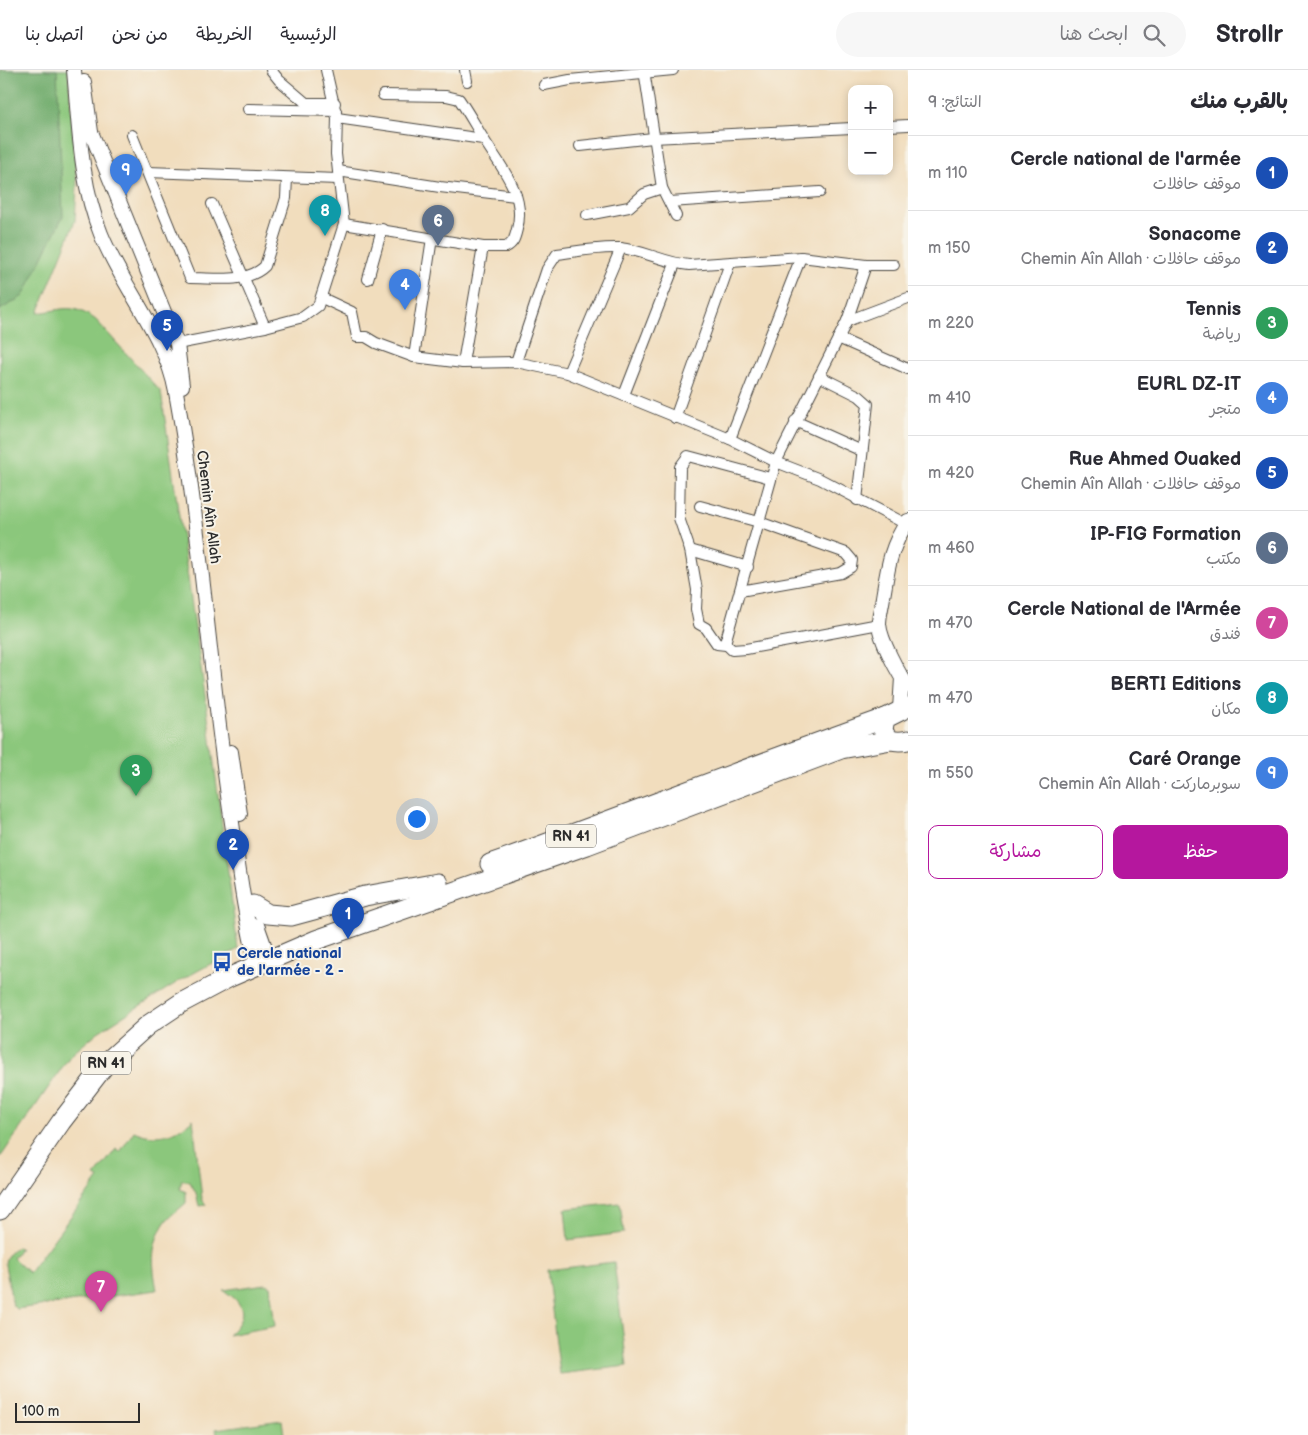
<!DOCTYPE html>
<html lang="ar">
<head>
<meta charset="utf-8">
<style>
	:root { --surface:#fff; --page:#f7f7f7; --text:#2b2b33; --muted:#7c7c81; --line:#e1e1e2; --accent:#b5179e }
	body { margin:0; font-family:"Balsamiq Sans","Playpen Sans Arabic",sans-serif; background:var(--page); color:var(--text); direction:rtl }
	.controls { position:absolute; right:15px; top:15px; display:grid; overflow:hidden; border-radius:10px; box-shadow:0 2px 8px #0003 }
	.controls button { width:45px; height:45px; display:grid; place-items:center; padding:0; border:0; border-bottom:1px solid var(--line); background:var(--surface); color:var(--text); font:25px sans-serif }
	.scale { position:absolute; left:15px; bottom:12px; width:125px; box-sizing:border-box; padding-left:5px; border:2px solid #2b2b2b; border-top:0; font-size:14px; line-height:18px; white-space:nowrap; color:#2b2b2b; -webkit-text-stroke:4px #f7f3e8; paint-order:stroke }
	.you { position:absolute; left:416px; top:748px; width:18px; height:18px; margin:-12px; border:4px solid #fff; border-radius:50%; background:#1a73e8; box-shadow:0 0 0 8px #1a73e833 }
	.badge { display:grid; place-items:center; width:32px; height:32px; border-radius:50%; background:var(--accent); color:#fff; font-size:16px; font-weight:700 }
	.pin { position:absolute; translate:-50% -41px; filter:drop-shadow(0 1px 2px #0008) }
	.pin::after { content:''; position:absolute; top:26px; width:18px; height:15px; background:inherit; clip-path:polygon(0 0,100% 0,50% 100%) }
	.list { margin:0; padding:0; list-style:none }
	h2 { display:flex; justify-content:space-between; align-items:center; height:65px; margin:0; padding:0 20px; font-size:21px }
	h2 small { font-size:16px; font-weight:400; color:var(--muted) }
	.list li { display:grid; grid-template-columns:32px 1fr auto; gap:15px; align-items:center; box-sizing:border-box; height:75px; padding:0 20px; border-top:1px solid var(--line) }
	.list b { display:block; font-size:19px; white-space:nowrap }
	.list p { margin:0; font-size:16px; white-space:nowrap; color:var(--muted) }
	.list em { font-size:16px; font-style:normal; color:var(--muted) }
	.actions { display:flex; gap:10px; padding:15px 20px }
	.actions a { flex:1; padding:11px 0; border:1px solid var(--accent); border-radius:10px; text-align:center; font-size:18px; color:var(--accent) }
	.actions .main { background:var(--accent); color:#fff }
	.icon { flex:none; width:28px; height:28px; fill:none; stroke:currentColor; stroke-width:2; stroke-linecap:round; stroke-linejoin:round }
	.map { position:relative; flex:none; width:908px; height:1365px; overflow:hidden; direction:ltr }
	header { display:flex; align-items:center; gap:30px; box-sizing:border-box; height:70px; padding:0 25px; background:var(--surface); border-bottom:1px solid var(--line) }
	header strong { font-size:24px }
	nav { display:flex; gap:28px; margin-inline-start:auto; font-size:18px }
	.search { width:350px; height:45px; background:var(--page); display:flex; align-items:center; gap:12px; box-sizing:border-box; padding:0 18px; border-radius:28px; color:var(--muted); font-size:19px }
	main { display:flex }
	aside { flex:1; background:var(--surface) }
	.map>svg:first-child { display:block }
</style>
</head>
<body>
<header>
<strong>Strollr</strong>
<div class="search"><svg class="icon" aria-label="search" viewBox="0 0 24 24"><circle cx="10" cy="10" r="6"/><path d="M15 15l6 6"/></svg>ابحث هنا</div>
<nav><a>الرئيسية</a><a>الخريطة</a><a>من نحن</a><a>اتصل بنا</a></nav>
</header>
<main>
<aside>
<h2>بالقرب منك<small>النتائج: 9</small></h2>
<ul class="list">
<li><span class="badge" style="background:#1a4fb4">1</span><div><b>Cercle national de l'armée</b><p>موقف حافلات</p></div><em>110 m</em></li>
<li><span class="badge" style="background:#1a4fb4">2</span><div><b>Sonacome</b><p>موقف حافلات · Chemin Aîn Allah</p></div><em>150 m</em></li>
<li><span class="badge" style="background:#2e9e5b">3</span><div><b>Tennis</b><p>رياضة</p></div><em>220 m</em></li>
<li><span class="badge" style="background:#3f7fe0">4</span><div><b>EURL DZ-IT</b><p>متجر</p></div><em>410 m</em></li>
<li><span class="badge" style="background:#1a4fb4">5</span><div><b>Rue Ahmed Ouaked</b><p>موقف حافلات · Chemin Aîn Allah</p></div><em>420 m</em></li>
<li><span class="badge" style="background:#5c6f8a">6</span><div><b>IP-FIG Formation</b><p>مكتب</p></div><em>460 m</em></li>
<li><span class="badge" style="background:#d1479c">7</span><div><b>Cercle National de l'Armée</b><p>فندق</p></div><em>470 m</em></li>
<li><span class="badge" style="background:#0f9aa8">8</span><div><b>BERTI Editions</b><p>مكان</p></div><em>470 m</em></li>
<li><span class="badge" style="background:#3f7fe0">9</span><div><b>Caré Orange</b><p>سوبرماركت · Chemin Aîn Allah</p></div><em>550 m</em></li>
</ul>
<div class="actions"><a class="main">حفظ</a><a>مشاركة</a></div>
</aside>
<div class="map">
<svg width="908" height="1365" viewBox="0 0 908 1365">
	<rect width="100%" height="100%" fill="#f7f3e8"/>
	<filter id="ink" filterUnits="userSpaceOnUse"><feTurbulence type="fractalNoise" baseFrequency=".02" numOctaves="2"/><feDisplacementMap in="SourceGraphic" scale="10" xChannelSelector="R" yChannelSelector="G"/><feConvolveMatrix kernelMatrix="1 2 1 2 8 2 1 2 1" color-interpolation-filters="sRGB"/></filter>
	<filter id="wash" filterUnits="userSpaceOnUse"><feTurbulence type="fractalNoise" baseFrequency=".0096" numOctaves="4" result="noise"/><feDisplacementMap in="SourceGraphic" scale="20" xChannelSelector="R" yChannelSelector="G"/><feGaussianBlur stdDeviation="1.12" result="paint"/><feColorMatrix in="noise" values="0 0 0 0 0 0 0 0 0 0 0 0 0 0 0 0 0 1.4 0 .05"/><feComposite in="paint" operator="in"/></filter>
	<g filter="url(#wash)">
		<rect width="100%" height="100%" fill="#f1ddbd"/>
		<g fill="#8bc77c" stroke="#5b7954">
			<path d="M0 0H68L77 116 75 151 38 243C65 239 72 233 96 250L161 322 207 639 238 879 181 910 98 962 70 986 0 1088Z"/>
			<path d="M193 1049 202 1129 206 1135 199 1136 196 1123 190 1112 182 1110 180 1119 186 1122V1133C180 1139 171 1144 166 1151 150 1174 152 1194 157 1220L24 1238 16 1239 13 1236 5 1195C5 1187 10 1181 17 1177L20 1178 13 1188 29 1203 99 1108 95 1106 116 1079 120 1082 134 1061C155 1071 177 1065 193 1049Z"/>
			<path d="M620 1133 624 1163 568 1170 565 1139Z"/>
			<path d="M614 1192 627 1296 560 1304 547 1200Z"/>
			<path d="M266 1214 270 1216 275 1256 228 1265C248 1247 246 1234 223 1220Z"/>
			<path d="M282 1350 284 1365H217L216 1359Z"/>
		</g>
		<path fill="#70ac6c" stroke="#4e6c4c" d="M0 0H57L63 146 23 226 0 240Z"/>
	</g>
	<g filter="url(#ink)">
		<g fill="none" stroke-linecap="round" stroke-linejoin="round">
			<defs>
				<g id="street">
					<path d="M271 0 279 10 306 33H335"/>
					<path d="M465 0 467 11"/>
					<path d="M644 0 662 118 676 146"/>
					<path d="M544 15 570 10 673 0"/>
					<path d="M248 39 336 41"/>
					<path d="M337 48 483 69"/>
					<path d="M889 56 908 55"/>
					<path d="M132 65 190 208C215 208 247 214 265 196L286 128 287 108"/>
					<path d="M580 76 653 68 852 58"/>
					<path d="M338 101 440 117 516 126"/>
					<path d="M148 102 338 109"/>
					<path d="M670 132 820 122"/>
					<path d="M212 134 265 257"/>
					<path d="M587 145 629 137 644 124 662 118"/>
					<path d="M344 154 483 177H506C514 173 515 167 517 159 527 124 499 95 483 68 475 55 468 42 459 29L446 26 383 25"/>
					<path d="M866 195 847 251 776 392 725 573 732 580 746 579 879 554"/>
					<path d="M368 209 382 159"/>
					<path d="M322 228 352 242 357 267H366L376 273 414 287 463 293 516 292 568 303 730 369 776 392 820 409 906 454"/>
					<path d="M847 251 908 228"/>
					<path d="M838 268 908 299"/>
					<path d="M177 274 265 257 303 247 318 236 344 154 336 84 337 48 326 0"/>
					<path d="M414 287 432 168"/>
					<path d="M516 292 547 199 557 184C578 181 599 177 620 178 643 180 665 193 689 195L801 187 866 195H894"/>
					<path d="M463 293 483 177"/>
					<path d="M568 303 621 178"/>
					<path d="M819 306 859 326 868 334 857 430"/>
					<path d="M624 325 675 194"/>
					<path d="M675 348 730 193"/>
					<path d="M795 351 862 381"/>
					<path d="M730 369 801 187"/>
					<path d="M700 436 759 452 846 483 852 490 851 497 841 503 740 521"/>
					<path d="M690 480 748 497"/>
					<path d="M726 575 717 574 706 558 699 554 696 539 697 520 690 480 679 448 680 397 688 386 770 408"/>
				</g>
				<g id="secondary">
					<path d="M74 0C79 54 80 113 101 164 122 217 166 266 176 322 202 465 210 610 232 753 239 800 245 848 257 894"/>
					<path d="M84 12 91 62 177 274 182 316"/>
					<path d="M908 451C890 477 888 497 883 527 882 535 879 545 879 554 880 569 898 604 908 616"/>
					<path d="M900 639 902 608"/>
					<path d="M231 682 240 744"/>
					<path d="M257 855 269 889"/>
				</g>
				<g id="highway">
					<path d="M908 637 886 648C878 666 890 674 908 670"/>
					<path d="M490 794C623 746 754 695 886 648"/>
					<path d="M253 835 268 844 291 846 365 826 438 813"/>
					<path d="M0 1140 61 1052 108 991 148 955 181 933 230 907 316 870 587 775 841 679 891 670"/>
				</g>
			</defs>
			<use href="#street" stroke="#494641" stroke-width="12"/>
			<use href="#secondary" stroke="#494641" stroke-width="16"/>
			<use href="#highway" stroke="#494641" stroke-width="21"/>
			<use href="#street" stroke="#fff" stroke-width="10"/>
			<use href="#secondary" stroke="#fff" stroke-width="14"/>
			<use href="#highway" stroke="#fff" stroke-width="19"/>
		</g>
	</g>
	<defs>
		<symbol id="bus-bare" viewBox="-9 -9 18 18"><path d="M-5-6H5V4H4V6H2V4H-2V6H-4V4H-5ZM-3.5-4V0h7V-4ZM-3.5 1.2v1.5H-2V1.2ZM2 1.2v1.5H3.5V1.2Z" fill="#1a4fb4" stroke="#f7f3e8" stroke-width="2.5" paint-order="stroke"/></symbol>
	</defs>
	<g fill-rule="evenodd">
		<use href="#bus-bare" x="208" y="878" width="28" height="28"/>
	</g>
	<g text-anchor="middle" stroke-width="4" stroke-linejoin="round" paint-order="stroke">
		<g fill="#f7f3e8" stroke="#686764" stroke-width="1">
			<rect x="546" y="754.5" width="50" height="23" rx="4"/>
			<rect x="81" y="981.5" width="50" height="23" rx="4"/>
		</g>
		<g font-size="14" font-weight="bold" fill="#2b2b2b">
			<text x="571" y="771">RN 41</text>
			<text x="106" y="998">RN 41</text>
		</g>
		<g font-size="15" fill="#2b2b2b" stroke="#f7f3e8">
			<text transform="translate(209 437) rotate(83)" y="5">Chemin Aîn Allah</text>
		</g>
		<g font-size="15" font-weight="bold" fill="#164399" stroke="#f7f3e8" text-anchor="start">
			<text x="237" y="888">Cercle national<tspan x="237" dy="17">de l'armée - 2 -</tspan></text>
		</g>
	</g>
</svg>
<div class="controls">
<button>+</button>
<button>−</button>
</div>
<div class="scale">100 m</div>
<div class="you"></div>
<div class="pin badge" style="left:348px;top:869px;background:#1a4fb4">1</div>
<div class="pin badge" style="left:233px;top:800px;background:#1a4fb4">2</div>
<div class="pin badge" style="left:136px;top:726px;background:#2e9e5b">3</div>
<div class="pin badge" style="left:405px;top:240px;background:#3f7fe0">4</div>
<div class="pin badge" style="left:167px;top:281px;background:#1a4fb4">5</div>
<div class="pin badge" style="left:438px;top:176px;background:#5c6f8a">6</div>
<div class="pin badge" style="left:101px;top:1242px;background:#d1479c">7</div>
<div class="pin badge" style="left:325px;top:166px;background:#0f9aa8">8</div>
<div class="pin badge" style="left:126px;top:125px;background:#3f7fe0">9</div>
</div>
</main>
</body>
</html>
